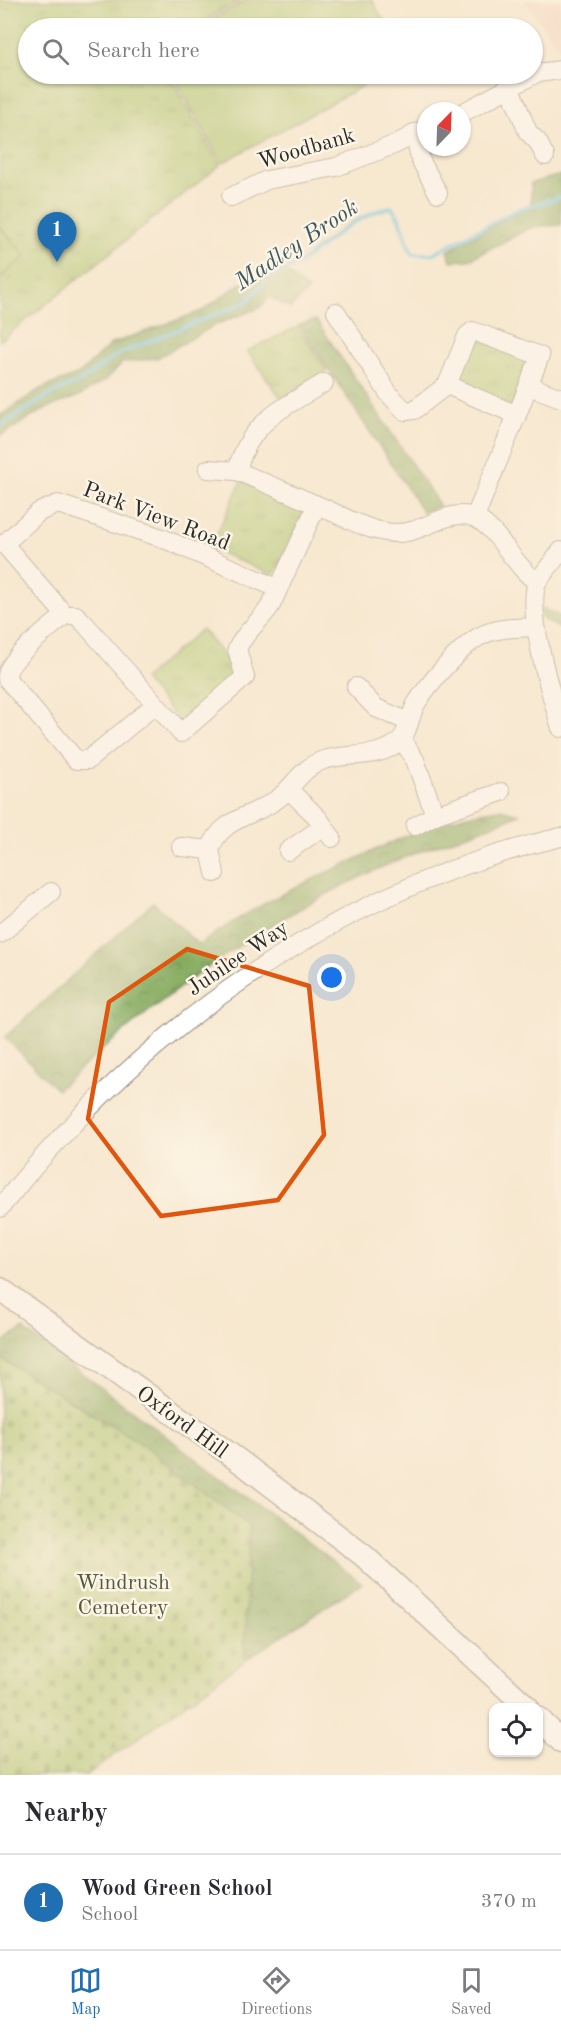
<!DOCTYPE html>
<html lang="en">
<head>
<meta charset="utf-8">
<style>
	:root { --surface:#fff; --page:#f7f7f7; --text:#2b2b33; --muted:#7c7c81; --line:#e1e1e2; --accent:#1f6fb2 }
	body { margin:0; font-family:"Old Standard TT",serif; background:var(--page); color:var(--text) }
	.controls { position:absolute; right:18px; bottom:18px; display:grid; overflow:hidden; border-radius:12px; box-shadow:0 2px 4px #0004 }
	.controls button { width:54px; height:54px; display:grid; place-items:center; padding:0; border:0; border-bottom:2px solid var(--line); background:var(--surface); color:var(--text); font:30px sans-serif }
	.compass { position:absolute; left:417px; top:102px; width:54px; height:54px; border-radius:50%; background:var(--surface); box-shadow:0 2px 4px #0004; rotate:23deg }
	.you { position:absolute; left:332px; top:978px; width:21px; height:21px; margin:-15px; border:4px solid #fff; border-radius:50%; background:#1a73e8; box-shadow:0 0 0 9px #1a73e833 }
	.badge { display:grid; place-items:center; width:39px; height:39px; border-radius:50%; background:var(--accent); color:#fff; font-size:20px; font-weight:700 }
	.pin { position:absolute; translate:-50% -50px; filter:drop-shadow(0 2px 3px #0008) }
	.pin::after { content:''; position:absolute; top:32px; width:21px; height:18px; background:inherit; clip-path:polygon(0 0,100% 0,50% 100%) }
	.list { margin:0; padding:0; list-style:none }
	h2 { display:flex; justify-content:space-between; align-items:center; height:78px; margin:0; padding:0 24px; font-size:26px }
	h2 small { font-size:20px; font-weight:400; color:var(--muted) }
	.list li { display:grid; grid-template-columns:39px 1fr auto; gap:18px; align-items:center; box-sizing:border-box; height:96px; padding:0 24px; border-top:2px solid var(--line) }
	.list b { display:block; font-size:22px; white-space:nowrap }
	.list p { margin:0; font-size:20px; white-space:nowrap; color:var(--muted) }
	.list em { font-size:20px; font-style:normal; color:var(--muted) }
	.icon { flex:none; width:33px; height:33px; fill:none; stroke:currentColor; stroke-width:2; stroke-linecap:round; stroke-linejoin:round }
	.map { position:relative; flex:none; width:561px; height:1775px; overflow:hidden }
	.search { position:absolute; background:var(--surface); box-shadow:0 2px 4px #0004; left:18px; right:18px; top:18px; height:66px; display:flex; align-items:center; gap:15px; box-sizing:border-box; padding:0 21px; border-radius:33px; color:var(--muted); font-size:22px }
	.sheet { height:174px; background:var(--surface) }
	nav { display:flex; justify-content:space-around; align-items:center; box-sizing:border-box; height:84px; border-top:2px solid var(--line); background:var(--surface); font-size:16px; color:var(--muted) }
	nav a { display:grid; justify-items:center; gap:3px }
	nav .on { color:var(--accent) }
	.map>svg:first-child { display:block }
</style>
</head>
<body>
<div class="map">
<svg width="561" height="1775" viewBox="0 0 561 1775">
	<defs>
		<pattern id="grass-tufts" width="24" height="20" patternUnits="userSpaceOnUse" patternTransform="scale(1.5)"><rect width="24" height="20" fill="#a8c76e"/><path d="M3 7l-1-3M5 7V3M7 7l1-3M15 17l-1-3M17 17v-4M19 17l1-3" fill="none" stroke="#89a25b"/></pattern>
		<pattern id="forest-crowns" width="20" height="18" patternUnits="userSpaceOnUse" patternTransform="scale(1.5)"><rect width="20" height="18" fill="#86ac61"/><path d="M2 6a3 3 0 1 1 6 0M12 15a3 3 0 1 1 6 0" fill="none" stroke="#6e8c50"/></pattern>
		<pattern id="cemetery-stones" width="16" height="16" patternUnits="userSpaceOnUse" patternTransform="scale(1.5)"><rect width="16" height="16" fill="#a8c76e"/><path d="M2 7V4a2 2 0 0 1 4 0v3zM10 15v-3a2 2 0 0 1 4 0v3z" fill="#89a25b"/></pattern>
	</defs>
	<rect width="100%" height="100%" fill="#fcf5e5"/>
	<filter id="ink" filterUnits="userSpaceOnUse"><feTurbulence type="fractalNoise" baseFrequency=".0167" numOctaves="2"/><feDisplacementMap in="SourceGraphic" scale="12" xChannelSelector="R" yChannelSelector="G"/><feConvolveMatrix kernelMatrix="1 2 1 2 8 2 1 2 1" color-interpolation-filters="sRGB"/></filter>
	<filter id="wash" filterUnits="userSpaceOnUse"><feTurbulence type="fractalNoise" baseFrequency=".008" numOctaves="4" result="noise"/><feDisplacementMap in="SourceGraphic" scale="24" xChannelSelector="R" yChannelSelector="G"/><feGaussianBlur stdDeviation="1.35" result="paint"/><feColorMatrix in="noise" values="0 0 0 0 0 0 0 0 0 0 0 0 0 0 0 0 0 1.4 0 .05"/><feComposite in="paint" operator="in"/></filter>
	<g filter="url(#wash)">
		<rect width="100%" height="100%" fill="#f7e8d0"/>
		<path fill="#f4d3c0" d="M524 0H561V50Z"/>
		<g fill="url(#grass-tufts)" stroke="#6a794c" stroke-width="1.5">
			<path d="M0 0H241L190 28H28V74H168L220 165 0 341Z"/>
			<path d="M297 327 327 371 281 398 247 351Z"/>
			<path d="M476 337 526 358 530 365 514 407 457 382Z"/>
			<path d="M242 480 300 506 302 515 275 573 269 574 210 548Z"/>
			<path d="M202 629 238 674 183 721H179L143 679Z"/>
		</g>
		<g fill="url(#forest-crowns)" stroke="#586c46" stroke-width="1.5">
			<path d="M561 175V225L532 227 468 260 451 261 448 250 517 212 531 208V183Z"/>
			<path d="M280 267 308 290 290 308 270 297 259 308 217 324 157 358 122 363 106 380 79 396 45 409 0 436V416L40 389 79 374 111 344 202 311 238 285Z"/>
			<path d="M316 320 440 506 423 512 299 325Z"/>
			<path d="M542 608 561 617V629L541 618Z"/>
			<path d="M500 809 519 814C479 832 436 844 396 861 270 915 156 998 57 1090L5 1037 153 902 199 945C247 909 300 885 354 860 404 836 445 816 500 809Z"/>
			<path d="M23 1329 362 1583 244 1661 249 1526 142 1444 0 1358V1344Z"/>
		</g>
		<path fill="url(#cemetery-stones)" stroke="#6a794c" stroke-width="1.5" d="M0 1358 142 1444 249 1526 244 1661 87 1775H0Z"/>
		<g fill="#a8c76e" stroke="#6a794c" stroke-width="1.5">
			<path d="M247 0H372L388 28H196Z"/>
			<path d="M172 74H384L222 163Z"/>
			<path d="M0 227 26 256 0 278Z"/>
		</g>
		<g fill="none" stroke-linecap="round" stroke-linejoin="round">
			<path stroke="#66c4e4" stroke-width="4" d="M0 426 46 397 84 379 118 354 246 302 268 279 302 261 350 224 377 211 391 207C405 221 403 239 413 254H432L517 210 561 197"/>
		</g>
	</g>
	<g filter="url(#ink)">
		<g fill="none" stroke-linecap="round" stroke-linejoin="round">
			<defs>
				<g id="minor">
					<path d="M509 86 528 132 538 142 545 156"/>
					<path d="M462 113 537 73 561 70"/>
					<path d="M414 133 421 161 438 193"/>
					<path d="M231 197 267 180 336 167 396 144 426 128"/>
					<path d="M336 312 389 394 405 411 414 410 447 385 517 415 475 517"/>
					<path d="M447 385 467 336 473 331 540 356 517 415"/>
					<path d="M529 386 561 398"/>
					<path d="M208 469 237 471 317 505"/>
					<path d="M237 471C249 422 283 408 324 383"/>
					<path d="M537 582 561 551"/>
					<path d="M277 588 162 538 58 504 39 512 4 544 65 615H76L85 624 181 733 245 677 237 649C245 631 261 621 271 605L317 505C344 516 377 538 407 532 430 528 454 506 477 519 500 532 513 565 537 582 526 613 551 695 561 728"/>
					<path d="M65 615C51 628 4 660 7 679L76 760H88L155 705"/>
					<path d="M356 687 376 708 409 722"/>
					<path d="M402 739 415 760 435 815"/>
					<path d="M288 789 318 818 332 838"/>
					<path d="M415 826 435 815 501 792"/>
					<path d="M181 847 210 850C221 816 256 817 280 797 294 785 303 768 321 761 345 752 373 760 396 744 409 735 409 717 416 704 429 683 464 641 487 633 502 627 520 628 536 627"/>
					<path d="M210 850 215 873"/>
					<path d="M288 851 324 826"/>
					<path d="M0 934 51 892"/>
					<path d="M0 1208C141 1030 337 889 561 837"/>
				</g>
				<g id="major">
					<path d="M0 1289 242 1463 364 1556 528 1708"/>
					<path d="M538 1718 561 1741"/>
				</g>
			</defs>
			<use href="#minor" stroke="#918a7e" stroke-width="20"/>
			<use href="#major" stroke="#918a7e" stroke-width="25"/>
			<use href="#minor" stroke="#fff" stroke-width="18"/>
			<use href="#major" stroke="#fff" stroke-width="22"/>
		</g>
	</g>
	<path d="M0 0H561V1775H0ZM187 949 309 986 324 1135 278 1200 161 1216 88 1119 109 1002Z" fill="#f7e8d0" fill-opacity=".55" fill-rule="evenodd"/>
	<path fill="none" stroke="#df570e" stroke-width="4.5" stroke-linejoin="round" d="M187 949 309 986 324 1135 278 1200 161 1216 88 1119 109 1002Z"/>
	<g text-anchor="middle" stroke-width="5" stroke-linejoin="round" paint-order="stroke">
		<g font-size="22" fill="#2b2b2b" stroke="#fcf5e5">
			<text transform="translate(306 147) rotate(-16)" y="8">Woodbank</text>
			<text transform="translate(157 515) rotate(21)" y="8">Park View Road</text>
			<text transform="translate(237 957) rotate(-34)" y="8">Jubilee Way</text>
			<text transform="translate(183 1421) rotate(36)" y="8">Oxford Hill</text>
		</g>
		<g font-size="22" fill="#505a3f" stroke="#fcf5e5">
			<text x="123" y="1589">Windrush<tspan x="123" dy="25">Cemetery</tspan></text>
		</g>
		<g font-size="24" font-style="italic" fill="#3d5962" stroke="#fcf5e5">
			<text transform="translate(296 244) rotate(-34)" y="8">Madley Brook</text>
		</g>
	</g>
</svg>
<div class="controls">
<button><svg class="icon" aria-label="locate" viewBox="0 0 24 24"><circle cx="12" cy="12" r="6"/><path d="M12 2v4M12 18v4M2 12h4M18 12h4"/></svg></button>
</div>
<svg class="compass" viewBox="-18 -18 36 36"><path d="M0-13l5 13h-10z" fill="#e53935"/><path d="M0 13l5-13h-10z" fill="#7c7c81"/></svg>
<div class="you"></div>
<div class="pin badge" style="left:57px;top:262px">1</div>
<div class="search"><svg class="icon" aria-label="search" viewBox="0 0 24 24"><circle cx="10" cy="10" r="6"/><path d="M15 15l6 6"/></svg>Search here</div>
</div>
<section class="sheet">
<h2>Nearby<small></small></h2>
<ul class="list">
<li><span class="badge">1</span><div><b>Wood Green School</b><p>School</p></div><em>370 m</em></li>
</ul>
</section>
<nav>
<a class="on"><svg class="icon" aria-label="map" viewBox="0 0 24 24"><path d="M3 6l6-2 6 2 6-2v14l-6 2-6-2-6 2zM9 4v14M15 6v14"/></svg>Map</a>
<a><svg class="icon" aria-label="directions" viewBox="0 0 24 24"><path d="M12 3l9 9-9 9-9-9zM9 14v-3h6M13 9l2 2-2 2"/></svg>Directions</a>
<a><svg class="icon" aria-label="saved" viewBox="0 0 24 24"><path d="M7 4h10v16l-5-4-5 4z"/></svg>Saved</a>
</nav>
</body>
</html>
